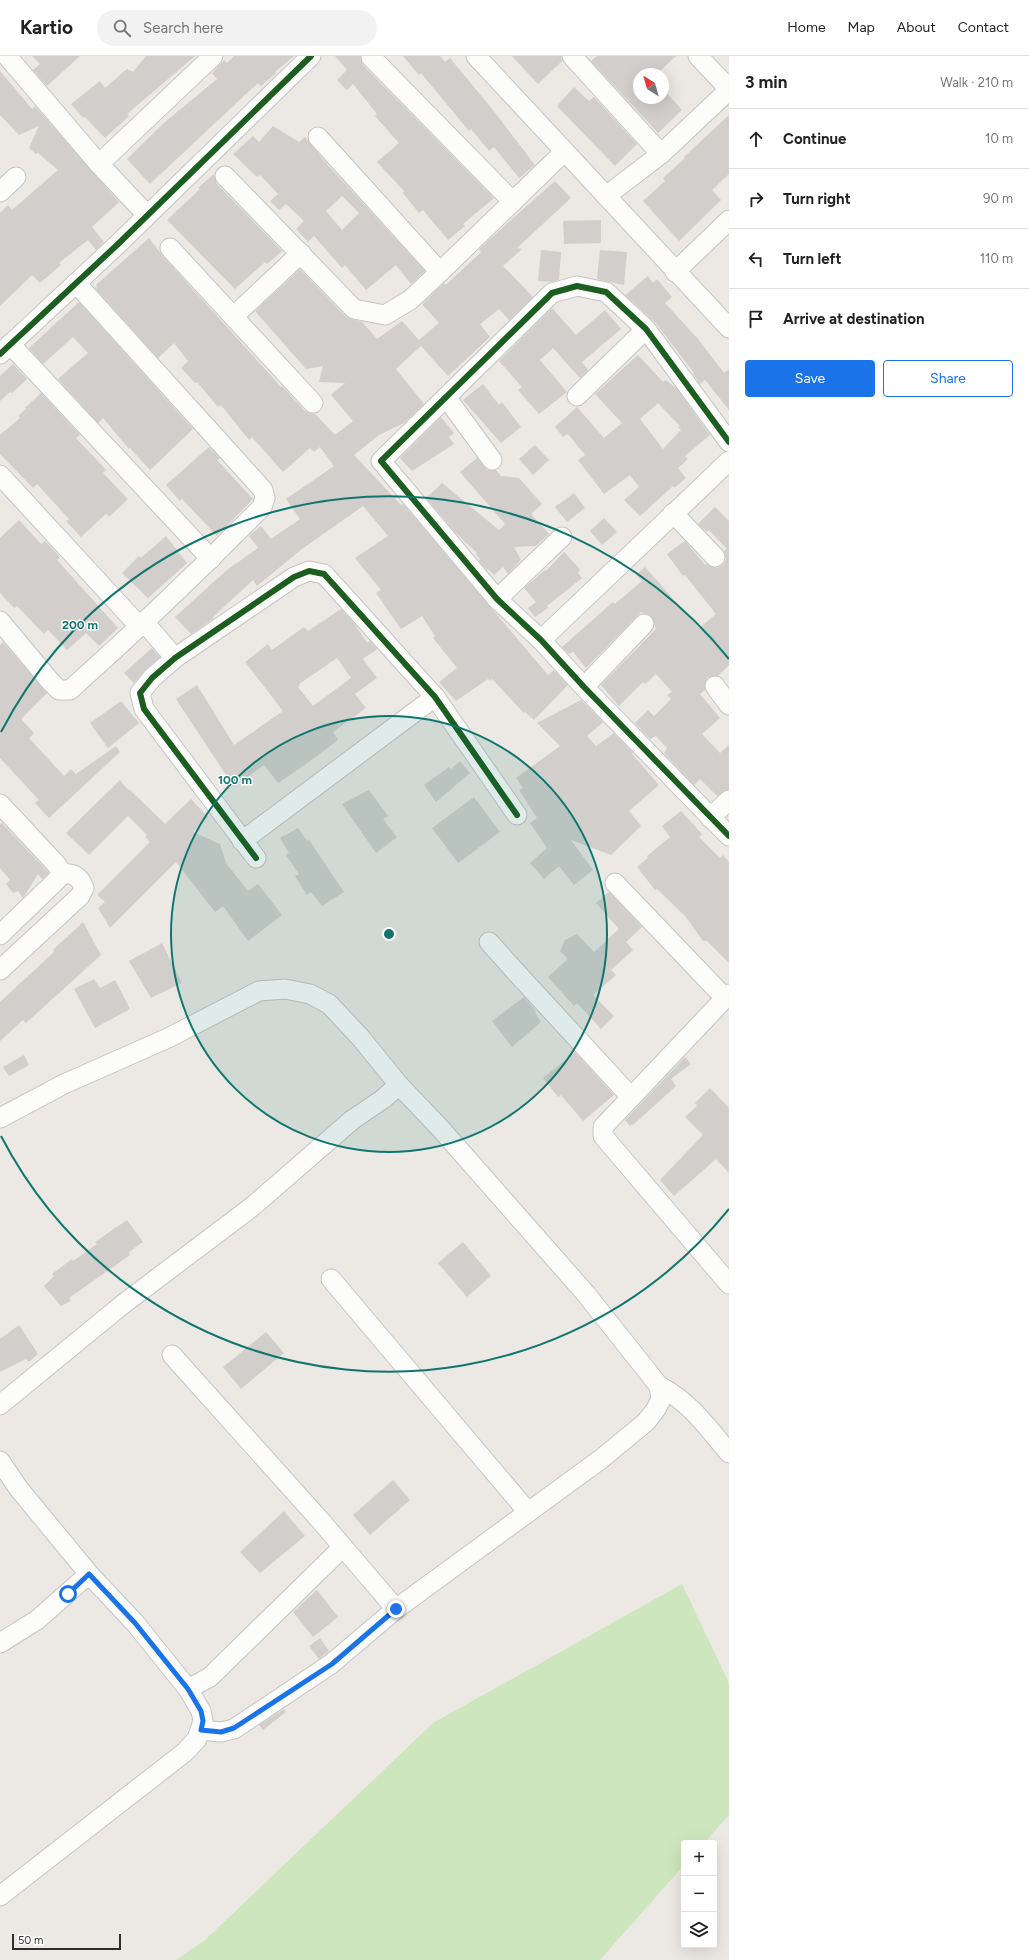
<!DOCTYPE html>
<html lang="en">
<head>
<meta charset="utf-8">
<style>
	:root { --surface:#fff; --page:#f2f2f2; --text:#222; --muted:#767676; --line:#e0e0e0; --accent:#1a73e8 }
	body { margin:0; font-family:Figtree,sans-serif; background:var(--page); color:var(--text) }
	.controls { position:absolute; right:12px; bottom:12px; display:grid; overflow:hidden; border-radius:4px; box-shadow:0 4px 16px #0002 }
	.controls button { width:36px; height:36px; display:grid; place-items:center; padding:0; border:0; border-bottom:1px solid var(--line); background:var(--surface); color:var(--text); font:20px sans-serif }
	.compass { position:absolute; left:633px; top:12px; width:36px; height:36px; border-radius:50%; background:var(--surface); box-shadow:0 4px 16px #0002; rotate:323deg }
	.scale { position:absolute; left:12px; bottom:10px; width:109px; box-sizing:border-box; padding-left:4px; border:2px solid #2e2e2e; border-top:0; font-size:11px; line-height:14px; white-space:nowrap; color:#2e2e2e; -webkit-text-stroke:3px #fff; paint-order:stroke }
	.stop { position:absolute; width:12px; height:12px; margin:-9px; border:3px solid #1a73e8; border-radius:50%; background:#fff }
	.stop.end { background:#1a73e8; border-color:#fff; box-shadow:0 1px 4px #0008 }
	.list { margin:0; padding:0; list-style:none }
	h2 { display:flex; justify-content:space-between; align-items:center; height:52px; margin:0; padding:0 16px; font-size:17px }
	h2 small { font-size:13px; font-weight:400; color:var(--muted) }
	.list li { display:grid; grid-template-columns:26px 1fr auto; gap:12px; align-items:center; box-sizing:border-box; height:60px; padding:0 16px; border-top:1px solid var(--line) }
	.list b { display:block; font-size:15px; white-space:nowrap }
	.list em { font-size:13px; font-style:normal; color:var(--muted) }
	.actions { display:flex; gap:8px; padding:12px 16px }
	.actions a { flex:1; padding:9px 0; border:1px solid var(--accent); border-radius:4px; text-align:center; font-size:14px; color:var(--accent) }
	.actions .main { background:var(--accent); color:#fff }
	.icon { flex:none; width:22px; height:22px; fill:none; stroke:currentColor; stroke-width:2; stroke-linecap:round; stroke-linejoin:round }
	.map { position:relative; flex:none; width:729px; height:1904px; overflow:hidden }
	header { display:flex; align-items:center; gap:24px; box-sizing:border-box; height:56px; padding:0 20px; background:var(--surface); border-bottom:1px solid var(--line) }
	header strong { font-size:19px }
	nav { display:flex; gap:22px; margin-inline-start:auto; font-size:14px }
	.search { width:280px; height:36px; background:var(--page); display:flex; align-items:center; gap:10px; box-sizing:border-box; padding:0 14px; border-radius:22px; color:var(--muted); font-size:15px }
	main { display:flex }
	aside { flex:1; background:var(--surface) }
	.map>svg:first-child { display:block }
</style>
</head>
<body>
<header>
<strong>Kartio</strong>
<div class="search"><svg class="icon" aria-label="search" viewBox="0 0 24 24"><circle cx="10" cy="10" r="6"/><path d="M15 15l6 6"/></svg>Search here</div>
<nav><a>Home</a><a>Map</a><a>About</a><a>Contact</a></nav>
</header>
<main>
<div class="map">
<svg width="729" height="1904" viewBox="0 0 729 1904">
	<rect width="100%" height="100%" fill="#ece8e4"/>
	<path fill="#cee6be" d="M682 1528 729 1627V1759L704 1787H684V1809L600 1904H176L205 1884 433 1667Z"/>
	<g fill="#d1cecb" fill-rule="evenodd">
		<path d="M32 0H80L47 30 33 14 40 8Z"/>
		<path d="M146 0H195L127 58 129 60 105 82 85 61 83 62 71 48 100 25 105 32 127 13 133 16Z"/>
		<path d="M234 0H294L275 16 276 17 261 30 258 27 150 128 127 103 165 66 217 23 212 17 224 4 227 7Z"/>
		<path d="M335 0H360L363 9 494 142 463 168 465 170 448 184 423 154 419 157 403 137 404 135 377 106 399 87 375 60 377 58 353 28 347 34 337 24 347 14Z"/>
		<path d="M403 0H440L445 6 450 2 493 54 535 109 519 122 494 91 489 95 471 73 469 75 421 17 419 19Z"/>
		<path d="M512 0H561L562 5 538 28Z"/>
		<path d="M597 0H676L657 18H639V42H663L666 36 682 54 658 77 591 5Z"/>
		<path d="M0 15 32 53 35 50 119 146 92 171 104 186 96 194 88 184 59 207 61 209 40 227 32 219 0 250V157L8 149 12 154 58 114 38 97 36 98 29 92 39 70 19 79 0 59Z"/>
		<path d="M574 31 589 45 594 41 637 88 615 110 557 50Z"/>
		<path d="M729 59V118L712 134 721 144 679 185 643 145 665 125 663 122 685 102 684 101Z"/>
		<path d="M273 70 299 86 305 81 327 108 425 215 411 228 396 209 366 234 345 209 342 212 314 180 308 186 296 173 304 165 286 148 279 154 270 145 278 138 260 119 257 121 233 98 253 80 259 86ZM342 140 359 157 342 174 326 155Z"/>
		<path d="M214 118 217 128 282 195 267 208 265 206 235 233 167 164 200 133 198 132Z"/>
		<path d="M555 125 571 142 517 192 522 193 503 210 533 241 509 264 499 253 480 268 490 281 448 320 421 290 399 310 396 313 424 348 404 367 379 379 354 399 401 449 403 448 548 619 554 614 568 629 534 664 525 656 524 657 492 623 490 625 488 623 456 645 439 626 457 612 433 582 435 580 422 560 401 573 376 537 381 534 355 502 388 480 363 450 302 493 257 530 253 524 213 561 214 562 191 578 175 561 227 514 258 492 249 480 251 478 261 470 271 483 300 463 286 443 334 410 320 391 314 396 310 392 283 416 252 381 249 384 221 349 218 351 197 326 195 327 181 312 188 305 174 287 158 302 95 232 97 231 96 229 149 182 162 199 281 331 282 330 305 355 315 358 335 379 353 365 331 339 345 327 319 326 323 310 306 313 255 255 300 213 346 261 362 266 377 283 402 265 419 284 439 267 422 248 444 227 446 229 481 196 479 193 500 174Z"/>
		<path d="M601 164V187L564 188 563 165Z"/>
		<path d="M541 194 561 196 559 224 551 226 538 225Z"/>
		<path d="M600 194 627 196 624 229 597 223Z"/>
		<path d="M648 220 653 227 657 223 672 241 665 247 698 283 724 317 729 313V354L705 324 700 328 693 318 694 317 655 266 625 239Z"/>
		<path d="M79 246 193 373 150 414 130 392 129 393 103 362 98 367 58 323 88 297 73 281 43 308 29 292Z"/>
		<path d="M552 252 576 279 605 254 621 273 582 306 588 314 580 322 553 292 540 304 567 336 539 358 518 334 522 331 499 305Z"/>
		<path d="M638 299 663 326 666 324 677 333 710 379 685 400 688 403 678 412 686 422 674 432 673 430 640 460 624 444 639 431 630 419 604 438 578 404 585 399 568 378 563 381 555 371 577 351 604 382 622 367 595 338ZM658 347 680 370 678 371 681 374 663 393 640 363Z"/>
		<path d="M13 308 27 323 12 337 10 336 0 345V320Z"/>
		<path d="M483 328 499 349 502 346 521 371 501 387 463 344Z"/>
		<path d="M41 337 80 379 76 382 106 414 103 417 128 443 109 461 106 458 81 481 66 465 69 463 37 428 33 432 0 398V379L20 362 18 360 26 353 25 352Z"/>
		<path d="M441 361 454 377 449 381 454 388 412 415 400 402Z"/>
		<path d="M535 389 549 404 533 419 519 403Z"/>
		<path d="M209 391 220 402 217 404 253 443 217 480 182 443 180 445 166 429Z"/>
		<path d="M477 402 487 414H496L501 420 519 422 542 448 531 458 549 478 536 490 514 491 521 504 508 518 503 511 494 519 488 513 487 514 479 505 480 503 476 498 477 497 455 476 426 442 442 427 499 474 505 468 460 416Z"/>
		<path d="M574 437 585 452 567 466 555 451Z"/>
		<path d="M715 451 729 465V609L718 620 708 621 705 626V634L700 638 720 662 702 678 720 697 729 689V733L717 740 700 723 694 729 664 697 667 692 656 680 650 683 635 667 648 654 654 660 671 643 667 639 672 636 656 618 645 628 643 626 619 650 601 629 656 573 651 560 641 556 586 612 573 596 569 598 562 591 613 546 615 548 642 525 636 519 645 511 699 572 716 558 685 519 683 520 667 498 685 485 705 509 706 508 712 511 717 512 723 509 726 504 724 495 727 493 709 474 707 476 698 468Z"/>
		<path d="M604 462 617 476 602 489 590 475Z"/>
		<path d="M19 464 41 488 45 485 60 501 57 504 118 572 99 590 86 577 67 594 48 574 44 578 17 550 14 552 0 537V482Z"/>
		<path d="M166 480 187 507 148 542 122 517 139 500 141 502Z"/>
		<path d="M564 496 580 513 578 517 582 522 547 550 548 552 535 561 528 552 536 546 524 532 545 514 546 515Z"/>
		<path d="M341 553 354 567 367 587 370 585 377 593 363 603 377 622 355 638 366 652 333 676 338 684 302 711 278 727 264 709 234 731 176 643 197 629 234 689 283 655 245 606 268 588 272 594 304 571 308 575ZM337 602 351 622 313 650 298 631 300 629 299 628Z"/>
		<path d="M3 586 47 637 21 663 34 677 29 682 64 720 71 713 76 718 116 690 120 696 49 762 35 747 39 744 0 702V589Z"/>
		<path d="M152 592 160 601 145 614 134 627 124 617Z"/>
		<path d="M581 644 603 666 587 680 596 690 614 677 633 697 632 698 659 729 629 755 641 770 611 799 571 784 593 814 574 829 559 810 544 823 530 807 547 792 530 767 537 762 519 734 523 732 516 722 560 690 537 667Z"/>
		<path d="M121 645 139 667 108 692 90 667Z"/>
		<path d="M460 705 470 717 436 746 424 729 449 711 451 713Z"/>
		<path d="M120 724 128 734 129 733 165 768 191 743 208 761 193 776 220 788 226 807 248 835 258 828 282 859 248 885 223 850 215 856 176 806 110 872 98 852 105 846 97 839 150 786 145 781 147 779 128 760 89 799 66 777Z"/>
		<path d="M369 734 388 760 383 763 397 781 376 797 342 748Z"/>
		<path d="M474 741 500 776 458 807 432 772Z"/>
		<path d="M681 755 702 778 699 781 720 802 723 799 729 806V907L707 885H703L686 861 657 833 655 834 637 811 648 802 647 800 670 781 662 770Z"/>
		<path d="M2 767 49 817 42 823 38 818 23 842 18 835 13 837 6 828 10 824 0 812V768Z"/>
		<path d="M298 772 307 785 309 784 344 836 322 850 311 836 307 839 295 820 299 818 286 799 289 797 280 782Z"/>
		<path d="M609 836 642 871 626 886 633 894 611 914 616 919 593 939 614 960 601 973 577 947 574 950 548 921 568 903 560 895 565 884 577 878 594 896 619 873 596 847Z"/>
		<path d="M83 866 101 899 26 967 23 964 0 985V946L54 896 53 894Z"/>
		<path d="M162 887 182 927 151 942 129 905Z"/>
		<path d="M94 923 100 932 115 924 130 953 95 972 74 933Z"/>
		<path d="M524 941 536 955 535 956 541 966 512 991 492 965Z"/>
		<path d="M575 996 614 1039 583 1065 561 1039 558 1041 543 1022Z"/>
		<path d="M24 999 29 1009 9 1020 3 1011Z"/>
		<path d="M685 1001 691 1008 671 1023 676 1030 633 1069 632 1068 630 1070 625 1064Z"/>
		<path d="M710 1032 729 1052V1117L716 1103 674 1140 660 1124 703 1079 685 1061 697 1050 695 1047Z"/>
		<path d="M127 1164 143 1186 129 1196 130 1199 69 1242 71 1245 61 1250 44 1230 54 1220 52 1218 72 1203 73 1205 97 1188 95 1186Z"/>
		<path d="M463 1186 491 1220 467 1241 438 1207Z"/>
		<path d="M19 1269 38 1298 29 1306 26 1303 0 1316V1283Z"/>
		<path d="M266 1276 284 1297 241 1333 223 1311Z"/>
		<path d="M393 1424 410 1444 370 1479 353 1459Z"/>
		<path d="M284 1455 305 1480 260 1517 240 1496Z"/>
		<path d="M317 1534 338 1561 313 1581 293 1556Z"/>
		<path d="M320 1582 329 1595 319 1603 309 1590Z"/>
		<path d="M284 1653 286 1656 263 1674 259 1669Z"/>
	</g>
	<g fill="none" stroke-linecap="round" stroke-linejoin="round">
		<defs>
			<g id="minor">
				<path d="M7 0 99 108 213 0"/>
				<path d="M476 0 729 272"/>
				<path d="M572 0 661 98"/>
				<path d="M698 0 729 33"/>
				<path d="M371 1 513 146"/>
				<path d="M318 81 440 216"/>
				<path d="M99 108 146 158"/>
				<path d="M225 120 354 253 385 259 410 244 440 216 564 96"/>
				<path d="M0 136 16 121"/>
				<path d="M606 140 661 98 729 34"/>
				<path d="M170 192 313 347"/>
				<path d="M675 216 729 164"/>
				<path d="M234 260 301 197"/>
				<path d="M10 288 211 503"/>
				<path d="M0 298 117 189 311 0"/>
				<path d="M577 340 646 273"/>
				<path d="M446 341 492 404"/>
				<path d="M729 386 646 273 606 236 577 230 552 237 381 405 497 543 541 584 584 631 729 780"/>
				<path d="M0 419 140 571"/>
				<path d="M673 457 715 501"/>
				<path d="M497 543 562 481"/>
				<path d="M0 565 50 625 59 634H70C136 575 200 514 262 451L265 442 263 434 76 227"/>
				<path d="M145 567 175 602"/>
				<path d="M541 584 729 405"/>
				<path d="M715 630 729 649"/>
				<path d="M584 631 644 568"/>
				<path d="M0 748 56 808 63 818 0 879"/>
				<path d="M710 762 729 744"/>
				<path d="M242 785 435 641"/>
				<path d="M256 802 144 653 140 637 152 622 175 602 294 521 309 515 324 518 435 641 517 759"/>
				<path d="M615 827 725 942"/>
				<path d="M489 886 515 915 631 1041"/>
				<path d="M0 914 80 840 84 832C80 821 74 817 63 818"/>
				<path d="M729 938 603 1071V1080L729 1228"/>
				<path d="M0 1062 64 1028 168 982 259 935 285 933 310 938 329 948 360 981 399 1029 440 1072 586 1238 659 1330 661 1343 656 1353 646 1366 601 1403 396 1553 331 1608 234 1673 221 1676 201 1674"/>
				<path d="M331 1223 528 1456"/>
				<path d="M172 1299 320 1464 396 1553"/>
				<path d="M659 1330C689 1345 708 1372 729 1397"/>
				<path d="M0 1349 122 1249 253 1150 352 1064 383 1043 399 1029"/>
				<path d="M0 1405 19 1433 89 1518 135 1567 188 1633 201 1655 203 1665 197 1683 185 1696 0 1840"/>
				<path d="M0 1587 37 1564 89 1518"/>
				<path d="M188 1633 210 1621 343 1491"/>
			</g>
		</defs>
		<use href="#minor" stroke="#c5c4c5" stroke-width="21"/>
		<use href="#minor" stroke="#fcfcfb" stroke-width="19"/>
		<defs>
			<g id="cycleway">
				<path d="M0 298 117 189 311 0"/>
				<path d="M729 386 646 273 606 236 577 230 552 237 381 405 497 543 541 584 584 631 729 780"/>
				<path d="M256 802 144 653 140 637 152 622 175 602 294 521 309 515 324 518 435 641 517 759"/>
			</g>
		</defs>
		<use href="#cycleway" stroke="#fff" stroke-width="8"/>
		<use href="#cycleway" stroke="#1b5e20" stroke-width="6"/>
	</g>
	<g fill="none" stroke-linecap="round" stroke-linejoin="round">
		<path stroke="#1a73e8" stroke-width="5" d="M68 1538 89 1518 135 1567 188 1633 201 1655 203 1665 201 1674 221 1676 234 1672 332 1608 396 1553"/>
	</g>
	<circle cx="389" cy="878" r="218" fill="#0f766e" fill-opacity=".12"/>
	<g fill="none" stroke="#0f766e" stroke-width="2">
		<circle cx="389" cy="878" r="218"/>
		<path d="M729 1153A437 437 0 0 1 1 1080M1 676A437 437 0 0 1 729 603"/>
	</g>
	<circle cx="389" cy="878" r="6" fill="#0f766e" stroke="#fff" stroke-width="2"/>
	<g font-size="12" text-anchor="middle" font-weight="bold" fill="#0f766e" stroke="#fff" stroke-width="3" stroke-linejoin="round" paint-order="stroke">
		<text x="80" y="573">200 m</text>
		<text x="235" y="728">100 m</text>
	</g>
</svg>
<div class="controls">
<button>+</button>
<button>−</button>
<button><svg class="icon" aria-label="layers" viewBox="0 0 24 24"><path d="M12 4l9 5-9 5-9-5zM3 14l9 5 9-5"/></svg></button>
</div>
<svg class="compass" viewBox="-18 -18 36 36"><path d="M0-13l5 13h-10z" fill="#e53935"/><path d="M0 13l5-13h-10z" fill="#767676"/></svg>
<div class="scale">50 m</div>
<div class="stop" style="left:68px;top:1538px"></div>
<div class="stop end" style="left:396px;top:1553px"></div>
</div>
<aside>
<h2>3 min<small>Walk · 210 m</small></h2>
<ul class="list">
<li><svg class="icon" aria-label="ahead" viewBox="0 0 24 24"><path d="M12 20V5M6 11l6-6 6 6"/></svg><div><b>Continue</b></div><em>10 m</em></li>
<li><svg class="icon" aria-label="right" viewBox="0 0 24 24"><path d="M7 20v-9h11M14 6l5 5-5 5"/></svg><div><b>Turn right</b></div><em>90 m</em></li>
<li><svg class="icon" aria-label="left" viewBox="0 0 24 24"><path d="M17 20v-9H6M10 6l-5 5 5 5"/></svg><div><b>Turn left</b></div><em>110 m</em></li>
<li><svg class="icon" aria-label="arrive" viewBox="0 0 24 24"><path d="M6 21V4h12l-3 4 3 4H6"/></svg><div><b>Arrive at destination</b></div></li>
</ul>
<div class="actions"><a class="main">Save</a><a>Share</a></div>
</aside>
</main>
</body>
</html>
